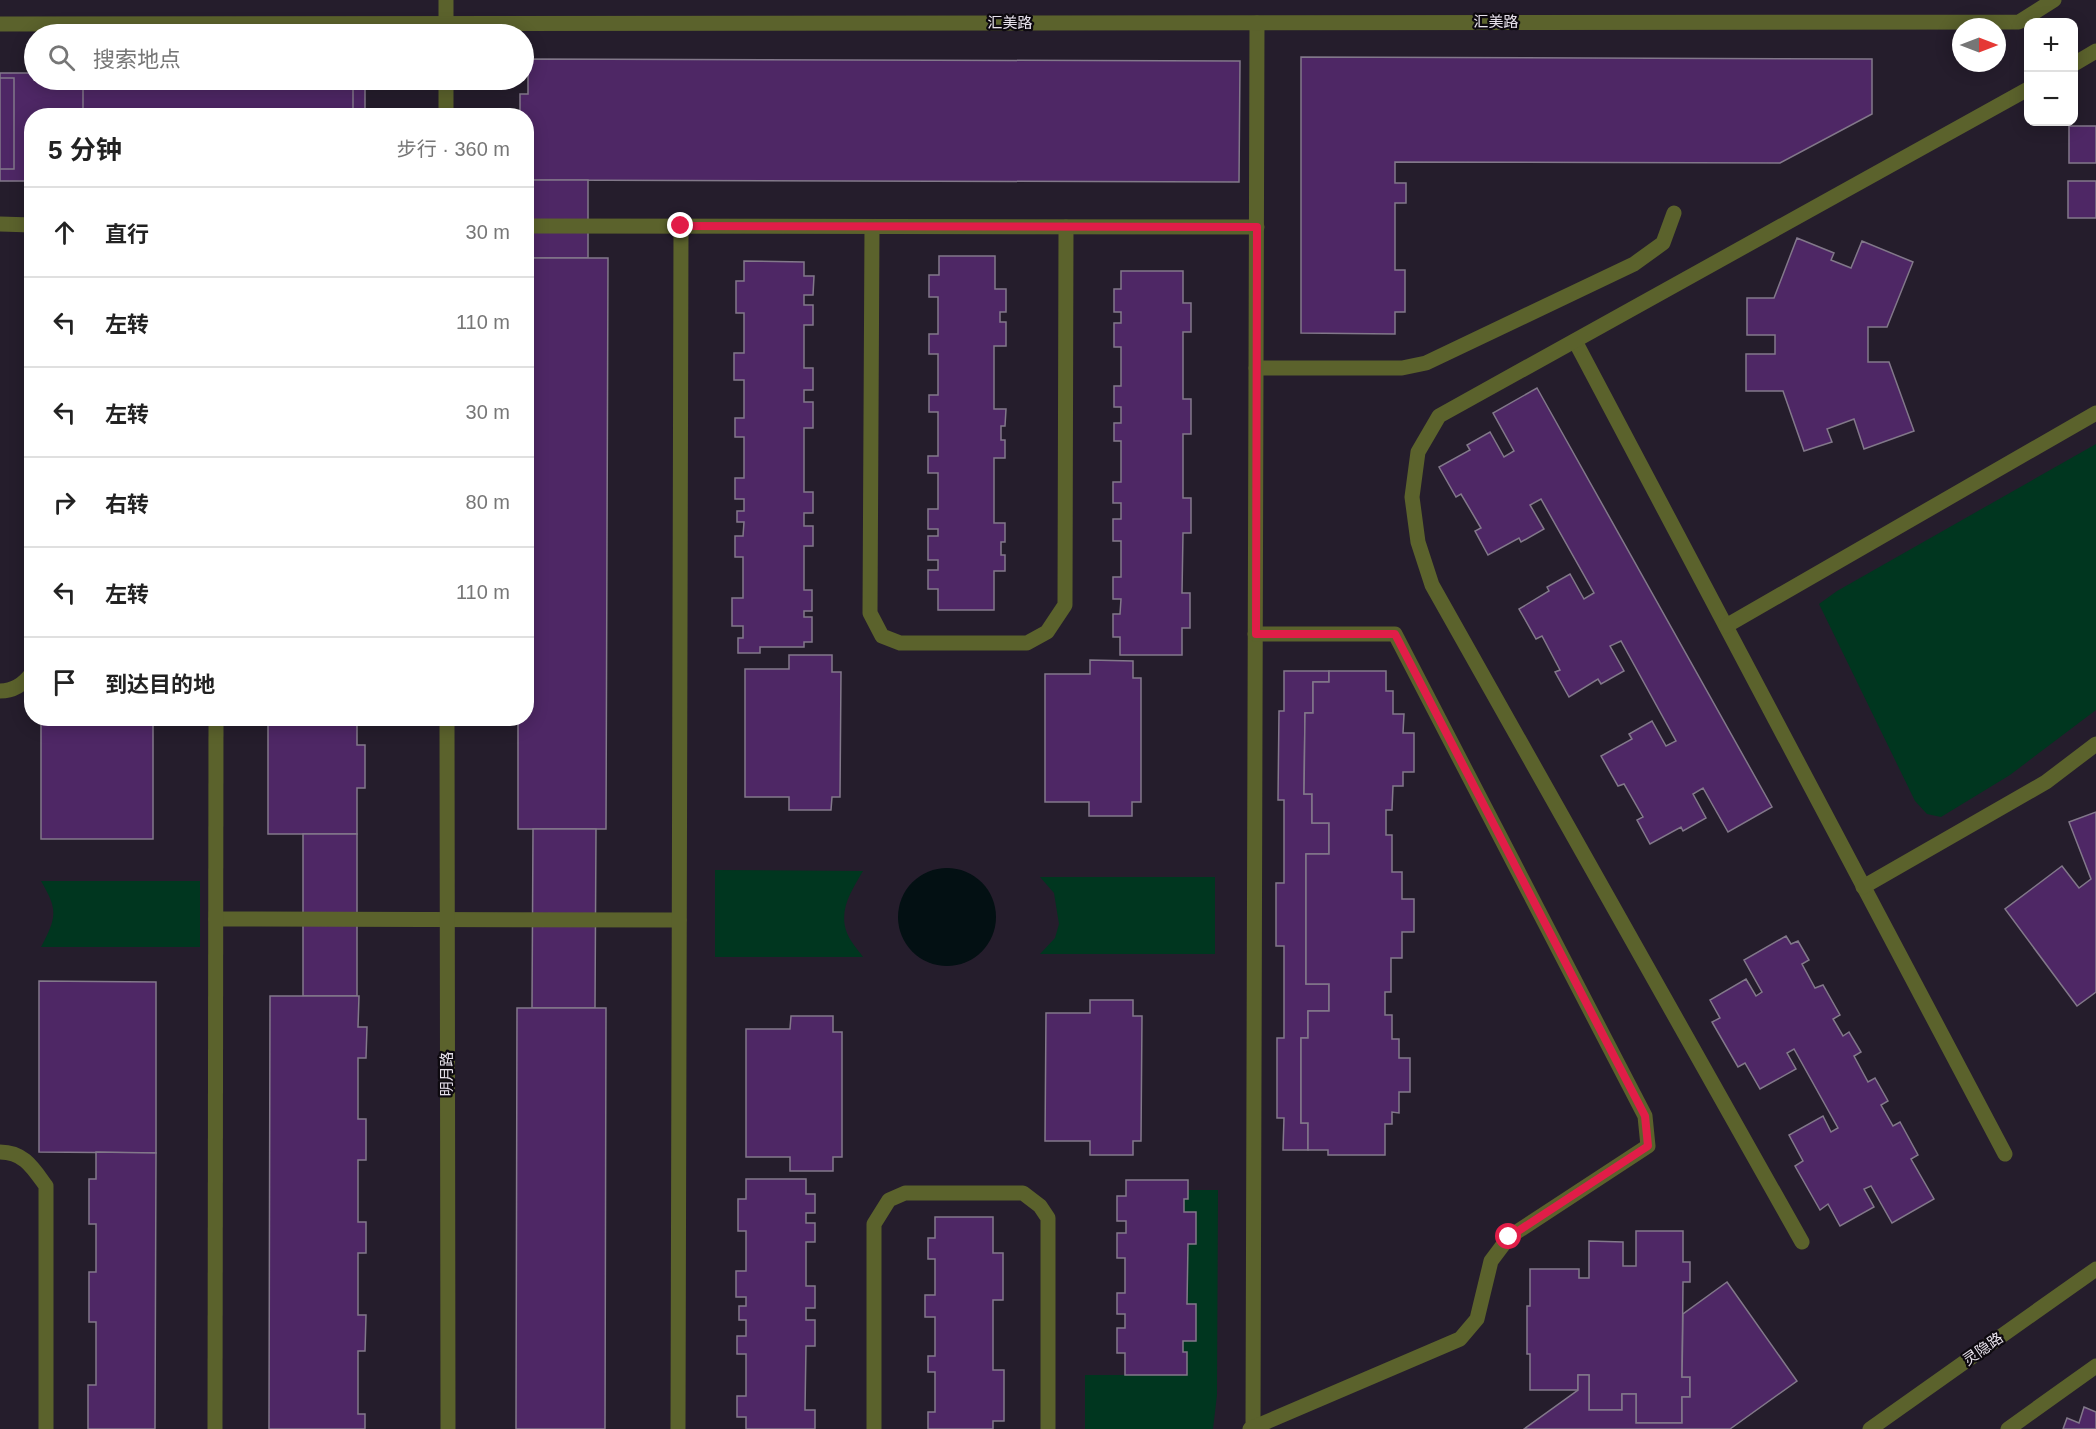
<!DOCTYPE html>
<html lang="zh">
<head>
<meta charset="utf-8">
<style>
	:root { --surface:#fff; --page:#f6f6f6; --text:#222; --muted:#767676; --line:#e0e0e0 }
	body { margin:0; font-family:Helvetica,"Noto Sans SC",sans-serif; background:var(--page); color:var(--text) }
	.controls { position:absolute; right:18px; top:18px; display:grid; overflow:hidden; border-radius:12px; box-shadow:0 3px 15px #0003 }
	.controls button { width:54px; height:54px; display:grid; place-items:center; padding:0; border:0; border-bottom:2px solid var(--line); background:var(--surface); color:var(--text); font:30px sans-serif }
	.compass { position:absolute; left:1952px; top:18px; width:54px; height:54px; border-radius:50%; background:var(--surface); box-shadow:0 3px 15px #0003; rotate:90deg }
	.stop { position:absolute; width:18px; height:18px; margin:-14px; border:4px solid #e11d48; border-radius:50%; background:#fff }
	.stop.end { background:#e11d48; border-color:#fff; box-shadow:0 2px 6px #0008 }
	.list { margin:0; padding:0; list-style:none }
	h2 { display:flex; justify-content:space-between; align-items:center; height:78px; margin:0; padding:0 24px; font-size:26px }
	h2 small { font-size:20px; font-weight:400; color:var(--muted) }
	.list li { display:grid; grid-template-columns:39px 1fr auto; gap:18px; align-items:center; box-sizing:border-box; height:90px; padding:0 24px; border-top:2px solid var(--line) }
	.list b { display:block; font-size:22px; white-space:nowrap }
	.list em { font-size:20px; font-style:normal; color:var(--muted) }
	.icon { flex:none; width:33px; height:33px; fill:none; stroke:currentColor; stroke-width:2; stroke-linecap:round; stroke-linejoin:round }
	.map { position:relative; flex:none; width:2096px; height:1429px; overflow:hidden }
	.search { position:absolute; background:var(--surface); box-shadow:0 3px 15px #0003; left:24px; top:24px; width:510px; height:66px; display:flex; align-items:center; gap:15px; box-sizing:border-box; padding:0 21px; border-radius:33px; color:var(--muted); font-size:22px }
	.panel { position:absolute; background:var(--surface); box-shadow:0 3px 15px #0003; left:24px; top:108px; width:510px; height:618px; border-radius:24px }
	.map>svg:first-child { display:block }
</style>
</head>
<body>
<div class="map">
<svg width="2096" height="1429" viewBox="0 0 2096 1429">
	<rect width="100%" height="100%" fill="#251d2c"/>
	<g fill="#00361f">
		<path d="M2096 444V710L2010 775 1941 817 1927 814 1915 801 1819 604 1837 591Z"/>
		<path d="M715 870 863 871C852 890 838 910 847 933 850 941 858 950 863 957H715Z"/>
		<path d="M1040 877H1215V954H1040L1055 938 1059 924 1054 893Z"/>
		<path d="M41 881H200V947H41C57 917 58 910 41 881Z"/>
		<path d="M1188 1190H1218L1217 1395 1213 1429H1085V1375H1187V1352H1183V1341H1196V1304H1187L1188 1244H1196V1212H1184V1199Z"/>
	</g>
	<circle fill="#031013" cx="947" cy="917" r="49"/>
	<g fill="#4e2765" stroke="#82788a" stroke-width="1.5">
		<path d="M1301 57 1872 59V114L1780 163 1395 162V183H1406V203H1395V270H1405V312H1395V334L1301 333Z"/>
		<path d="M528 59 1240 61 1239 182 527 180 526 116H520V94H528Z"/>
		<path d="M0 73H34V80H365V116H32V181H0Z"/>
		<rect x="0" y="78" width="14" height="91"/>
		<path d="M83 81 353 82V116H83Z"/>
		<rect x="2069" y="126" width="27" height="37"/>
		<rect x="527" y="180" width="61" height="78"/>
		<rect x="2068" y="181" width="28" height="37"/>
		<path d="M1797 238 1834 253 1831 260 1851 268 1862 241 1913 262 1887 327H1868V362H1889L1914 431 1864 449 1854 419 1827 429 1832 442 1804 451 1783 391H1746V354H1775V335H1747V298H1774Z"/>
		<path d="M939 256H995V289H1006V312H1000V322H1006V346H994V409H1006L1005 426H1001V440H1005V458H994V523H1005V542H1001V555H1005V571H994V610H938V589H928V570H938V560H928V536H938V529H928V509H938V473H928V456H938V412H929V395H938V354H929V334H938V297H929V275H939Z"/>
		<path d="M526 258H608L606 829H518V718H526Z"/>
		<path d="M744 261 804 262V276H814L813 295H804V305H813V325H804V368H813V390H804V402H813V428H804V492H813V513H804V526H813V546H804V590H812V611H804V617H812V642H804V647H760V653H738V638H743V626H732V598H743V557H735V536H743L744 522H737V511H744V499H735V478H744V437H735V418H744V380H734V353H744V313H736V281H744Z"/>
		<path d="M1121 271H1183V303H1191V332H1183V399H1191V434H1183V498H1191V533H1183L1182 593H1190V628H1182V655H1120V637H1113V614H1120L1121 599H1113V577H1121V541H1113V519H1121V503H1113V482H1121V441H1114V423H1121V407H1114V386H1121V347H1114V323H1121V312H1114V289H1121Z"/>
		<path d="M1537 388 1772 807 1728 832 1703 788 1693 794 1706 818 1683 831 1681 827 1650 844 1637 820 1643 817 1624 784 1618 786 1601 756 1632 739 1629 734 1652 721 1666 746 1676 741 1621 641 1610 646 1624 671 1601 684 1598 679 1569 697 1555 672 1560 670 1542 636 1536 639 1519 609 1549 591 1547 587 1570 574 1584 599 1594 593 1541 499 1530 505 1544 529 1521 542 1519 538 1488 555 1475 531 1481 528 1461 494 1456 497 1439 467 1470 450 1467 445 1490 432 1504 457 1514 451 1493 413Z"/>
		<path d="M789 655H832V672H841L840 797H832L831 810H789V797H745V669H789Z"/>
		<path d="M1090 660 1133 661V678H1141V802H1132V816H1089V802H1045V674H1090Z"/>
		<path d="M1284 671H1329V682H1313V713H1305L1304 794H1312V823H1329V854H1306V984H1329V1011H1308V1038H1301V1123H1308V1150H1283L1284 1118H1277V1038H1284V946H1276V883H1284V800H1278L1279 711H1284Z"/>
		<path d="M1329 671H1386V691H1393V714H1404L1403 733H1414V772H1403V786H1393L1392 810H1386V835H1392V872H1402V899H1414V932H1402V958H1391V992H1385V1015H1392V1039H1399V1058H1410V1092H1399V1113L1392 1112V1124H1385V1155H1328V1150H1308V1123H1301V1038H1308V1011H1329V984H1306V854H1329V823H1312V794H1304L1305 713H1313V682H1329Z"/>
		<rect x="41" y="718" width="112" height="121"/>
		<path d="M268 718H357V745H365V788H357V834H268Z"/>
		<path d="M2096 812V992L2077 1006 2005 909 2062 866 2079 888 2091 879 2069 822Z"/>
		<path d="M533 829H596L595 1008H532Z"/>
		<rect x="303" y="834" width="54" height="162"/>
		<path d="M1786 936 1791 944 1798 941 1809 960 1802 964 1815 988 1823 985 1840 1015 1833 1019 1843 1036 1849 1032 1861 1052 1854 1056 1868 1082 1875 1078 1888 1101 1881 1105 1893 1126 1900 1122 1918 1155 1911 1159 1934 1199 1892 1223 1871 1186 1864 1189 1874 1207 1840 1226 1828 1204 1820 1210 1795 1166 1803 1161 1789 1135 1823 1116 1831 1132 1838 1128 1794 1049 1787 1053 1796 1069 1760 1089 1745 1063 1738 1067 1712 1022 1720 1018 1710 1000 1746 979 1756 996 1762 992 1744 960Z"/>
		<path d="M39 981 156 982V1153L39 1152Z"/>
		<path d="M270 996H359L358 1027H367L366 1058H358V1119H366V1160H358V1222H366V1253H358V1315H366L365 1351H358V1414H365V1429H269Z"/>
		<path d="M1090 1000H1133V1016H1142L1141 1141H1133V1155H1090V1141H1045L1046 1013H1090Z"/>
		<path d="M517 1008H606L605 1429H516Z"/>
		<path d="M791 1016H833V1032H842V1157H833V1171H790V1157H746V1029H790Z"/>
		<path d="M96 1152 156 1153 155 1429H88V1385H96V1322H89V1272H96V1224H89V1179H96Z"/>
		<path d="M746 1179H806V1194H815V1213H806V1223H815V1242H806V1286H815V1308H806V1320H815V1346H806L805 1410H815V1429H746V1417H737V1396H746V1354H737V1336H746V1320H739V1306H746V1297H736V1271H746V1231H738V1199H746Z"/>
		<path d="M1126 1180H1188V1199H1184V1212H1196V1244H1188L1187 1304H1196V1341H1183V1352H1187V1375H1125V1353H1117V1328H1125V1314H1117V1293H1125V1258H1117V1233H1126V1221H1117V1196H1126Z"/>
		<path d="M935 1217H993V1253H1003V1300H993V1370H1004V1421H993V1429H928V1412H935V1372H928V1356H935V1317H925V1295H935V1259H928V1238H935Z"/>
		<path d="M1636 1231H1683V1262H1690V1282H1683L1682 1377H1690V1397H1682V1423H1636V1394H1622V1410H1589V1375H1578V1390H1530V1354H1527V1306H1530V1269H1579V1278H1589V1241L1623 1242V1266H1636Z"/>
		<path d="M1727 1282 1797 1381 1730 1429H1524L1578 1390V1375H1589V1410H1622V1394H1636V1423H1682V1397H1690V1377H1682L1683 1314Z"/>
		<path d="M2084 1407 2096 1412V1429H2063L2067 1418 2079 1423Z"/>
	</g>
	<g fill="none" stroke-linecap="round" stroke-linejoin="round">
		<g stroke="#5b622c" stroke-width="15">
			<path d="M2074 64 2096 51"/>
			<path d="M0 224 32 225"/>
			<path d="M526 226 1257 227"/>
			<path d="M872 227 870 613 882 636 900 643H1027L1047 632 1065 605 1066 227"/>
			<path d="M1575 341 2005 1154"/>
			<path d="M1256 368H1402L1426 363 1634 264 1663 243 1674 213"/>
			<path d="M1726 626 2096 413"/>
			<path d="M0 691C14 691 24 684 32 673"/>
			<path d="M1863 887 2046 782 2096 744"/>
			<path d="M216 919 679 920"/>
			<path d="M0 1152C24 1152 33 1168 46 1186V1429"/>
			<path d="M1802 1242 1432 585 1418 542 1412 497 1418 452 1439 416 2028 89"/>
			<path d="M1253 1427 1257 23"/>
			<path d="M215 1429 216 718"/>
			<path d="M678 1429 681 226"/>
			<path d="M874 1429V1224L889 1200 905 1193H1023L1040 1206 1048 1218V1429"/>
			<path d="M1250 1429 1460 1339 1477 1319 1491 1261 1509 1237 1648 1146 1645 1116 1395 634H1255"/>
			<path d="M2008 1429 2096 1366"/>
		</g>
		<g stroke="#5b622c" stroke-width="15">
			<path d="M446 0V34"/>
			<path d="M0 24 2019 22 2054 0"/>
			<path d="M446 80V116"/>
			<path d="M447 718 448 1429"/>
			<path d="M1870 1429 2096 1269"/>
		</g>
	</g>
	<g fill="none" stroke-linecap="round" stroke-linejoin="round">
		<path stroke="#e11d48" stroke-width="8" d="M681 226 1257 227 1256 634H1395L1645 1116 1648 1146 1509 1237"/>
	</g>
	<g text-anchor="middle" stroke-width="4.5" stroke-linejoin="round" paint-order="stroke">
		<g font-size="15" fill="#e7e1eb" stroke="#0d090f">
			<text x="1496" y="27">汇美路</text>
			<text x="1010" y="28">汇美路</text>
			<text transform="translate(447 1074) rotate(-90)" y="5">明月路</text>
			<text transform="translate(1983 1349) rotate(-35)" y="5">灵隐路</text>
		</g>
	</g>
</svg>
<div class="controls">
<button>+</button>
<button>−</button>
</div>
<svg class="compass" viewBox="-18 -18 36 36"><path d="M0-13l5 13h-10z" fill="#e53935"/><path d="M0 13l5-13h-10z" fill="#767676"/></svg>
<div class="stop" style="left:1509px;top:1237px"></div>
<div class="stop end" style="left:681px;top:226px"></div>
<div class="search"><svg class="icon" aria-label="search" viewBox="0 0 24 24"><circle cx="10" cy="10" r="6"/><path d="M15 15l6 6"/></svg>搜索地点</div>
<section class="panel">
<h2>5 分钟<small>步行 · 360 m</small></h2>
<ul class="list">
<li><svg class="icon" aria-label="ahead" viewBox="0 0 24 24"><path d="M12 20V5M6 11l6-6 6 6"/></svg><div><b>直行</b></div><em>30 m</em></li>
<li><svg class="icon" aria-label="left" viewBox="0 0 24 24"><path d="M17 20v-9H6M10 6l-5 5 5 5"/></svg><div><b>左转</b></div><em>110 m</em></li>
<li><svg class="icon" aria-label="left" viewBox="0 0 24 24"><path d="M17 20v-9H6M10 6l-5 5 5 5"/></svg><div><b>左转</b></div><em>30 m</em></li>
<li><svg class="icon" aria-label="right" viewBox="0 0 24 24"><path d="M7 20v-9h11M14 6l5 5-5 5"/></svg><div><b>右转</b></div><em>80 m</em></li>
<li><svg class="icon" aria-label="left" viewBox="0 0 24 24"><path d="M17 20v-9H6M10 6l-5 5 5 5"/></svg><div><b>左转</b></div><em>110 m</em></li>
<li><svg class="icon" aria-label="arrive" viewBox="0 0 24 24"><path d="M6 21V4h12l-3 4 3 4H6"/></svg><div><b>到达目的地</b></div></li>
</ul>
</section>
</div>
</body>
</html>
